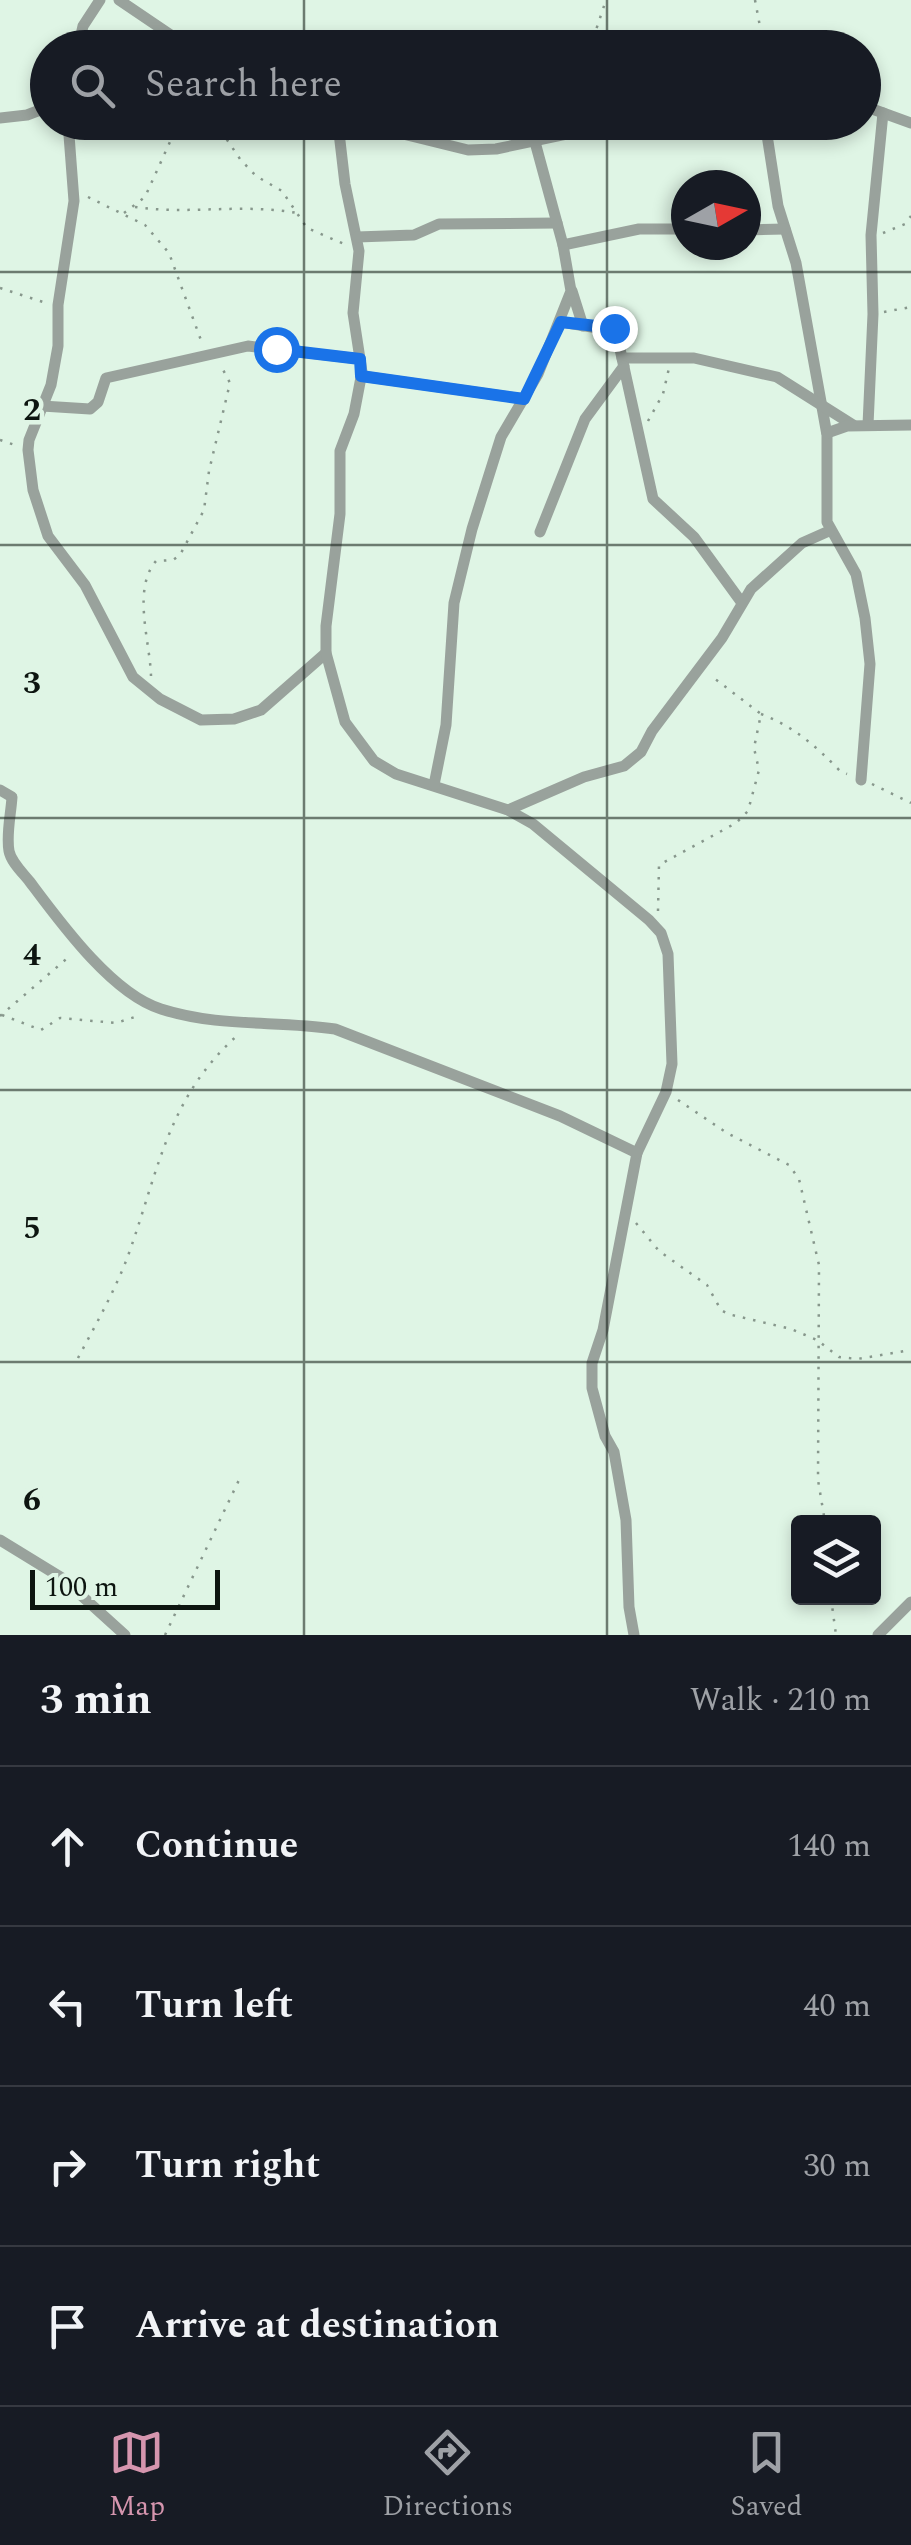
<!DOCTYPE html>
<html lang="en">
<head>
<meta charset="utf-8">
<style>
	:root { --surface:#171b24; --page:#242831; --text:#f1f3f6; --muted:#9ea1a6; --line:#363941; --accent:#d595ae }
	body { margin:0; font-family:Spectral,serif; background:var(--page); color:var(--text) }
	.controls { position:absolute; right:30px; bottom:30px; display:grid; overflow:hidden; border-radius:10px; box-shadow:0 5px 15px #0003 }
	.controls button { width:90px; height:90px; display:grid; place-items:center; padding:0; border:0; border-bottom:2px solid var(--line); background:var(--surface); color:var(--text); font:50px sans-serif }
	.compass { position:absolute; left:671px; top:170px; width:90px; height:90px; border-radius:50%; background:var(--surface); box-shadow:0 5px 15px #0003; rotate:81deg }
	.scale { position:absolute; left:30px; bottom:25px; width:190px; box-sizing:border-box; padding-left:10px; border:5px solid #0d1510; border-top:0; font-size:28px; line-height:35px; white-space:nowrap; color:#0d1510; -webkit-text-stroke:8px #dff5e5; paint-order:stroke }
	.stop { position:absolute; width:30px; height:30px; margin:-22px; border:8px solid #1a73e8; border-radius:50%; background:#fff }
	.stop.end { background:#1a73e8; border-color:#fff; box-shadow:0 2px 10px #0008 }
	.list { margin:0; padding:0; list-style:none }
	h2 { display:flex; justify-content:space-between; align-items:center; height:130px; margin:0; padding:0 40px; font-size:42px }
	h2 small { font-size:32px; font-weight:400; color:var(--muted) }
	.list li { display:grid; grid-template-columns:65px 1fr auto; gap:30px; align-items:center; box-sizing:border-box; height:160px; padding:0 40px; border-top:2px solid var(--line) }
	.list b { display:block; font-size:38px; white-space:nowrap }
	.list em { font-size:32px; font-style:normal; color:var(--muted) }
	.icon { flex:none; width:55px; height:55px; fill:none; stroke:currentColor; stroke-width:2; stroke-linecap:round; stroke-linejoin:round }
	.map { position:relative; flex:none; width:911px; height:1635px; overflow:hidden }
	.search { position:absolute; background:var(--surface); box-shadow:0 5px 15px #0003; left:30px; right:30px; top:30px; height:110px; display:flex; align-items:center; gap:25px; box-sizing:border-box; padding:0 35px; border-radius:55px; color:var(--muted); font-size:38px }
	.sheet { height:770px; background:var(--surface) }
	nav { display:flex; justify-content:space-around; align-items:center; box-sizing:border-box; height:140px; border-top:2px solid var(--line); background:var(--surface); font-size:28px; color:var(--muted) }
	nav a { display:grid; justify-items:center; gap:5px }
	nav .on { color:var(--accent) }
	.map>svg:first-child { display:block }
</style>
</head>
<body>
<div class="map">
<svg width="911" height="1635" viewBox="0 0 911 1635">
	<rect width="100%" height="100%" fill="#dff5e5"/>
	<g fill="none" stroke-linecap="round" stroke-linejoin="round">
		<g stroke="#87978c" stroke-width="2.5" stroke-dasharray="2.5 8" stroke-linecap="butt">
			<path d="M755 0 764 48"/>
			<path d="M590 48 606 0"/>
			<path d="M215 122 240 159 256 176 282 191 307 228 344 244"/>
			<path d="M88 197 145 225 169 253 202 343"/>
			<path d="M135 207C188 215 242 203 297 213"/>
			<path d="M124 213 145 197 179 122"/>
			<path d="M883 233 905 224 911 216"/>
			<path d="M0 288 46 303"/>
			<path d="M884 312 911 307"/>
			<path d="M648 421 663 394 669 368"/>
			<path d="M0 440 18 446"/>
			<path d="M151 676C150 641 132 589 156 561L173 560 180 555 204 510 209 471 230 383 220 364"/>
			<path d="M761 714C793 726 816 746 840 771L847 774"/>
			<path d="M872 784 911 803"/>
			<path d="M658 911 659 865 736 823 748 811 759 770 754 748 761 714 710 675"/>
			<path d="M2 1015 41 1030 60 1018 116 1023 141 1015"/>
			<path d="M0 1016 71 955"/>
			<path d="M678 1100 727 1133 789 1165 799 1179 819 1265 818 1480 825 1522"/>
			<path d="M636 1223 659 1251 707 1285 721 1310 728 1314 791 1329 817 1340 839 1357 857 1359 911 1350"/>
			<path d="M78 1358C96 1324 116 1289 129 1253 159 1169 168 1096 240 1033"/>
			<path d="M831 1598 836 1635"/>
			<path d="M165 1635 239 1480"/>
		</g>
		<g stroke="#99a29c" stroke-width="11">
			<path d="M119 0 190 48"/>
			<path d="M78 48 83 26 100 0"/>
			<path d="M864 106 911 123"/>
			<path d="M0 118 27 115 48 107"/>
			<path d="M68 122 74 201 58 305V346L51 385 29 440 28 450 33 490 48 536 85 585 133 677 160 699 201 720 234 719 261 710 326 653"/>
			<path d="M329 122 399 133 468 150 496 149 576 132 647 122"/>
			<path d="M765 122 778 206 796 263 827 435V522L856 574 865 618 870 664 861 780"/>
			<path d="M338 124 345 184 359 251 353 313 362 372 354 414 340 451V514L326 626V653L345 722 374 761 396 774 508 810 533 824 649 920 661 933 668 954 672 1064 666 1092 637 1153 603 1330 592 1363V1388L605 1436 614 1452 626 1520 629 1607 634 1635"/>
			<path d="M746 230 785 229"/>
			<path d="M357 237 414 235 439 224 557 223"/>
			<path d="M563 245 639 229H686"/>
			<path d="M572 291 583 326"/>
			<path d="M561 322 616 331 653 499 694 537 742 603"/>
			<path d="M622 358H694L777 377 853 425"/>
			<path d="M361 376 524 399"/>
			<path d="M42 406 90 409 98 402 106 378 248 346 360 359"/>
			<path d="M868 425 873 314 871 235 883 113"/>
			<path d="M827 433 847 426 911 425"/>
			<path d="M540 532 585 419 624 366"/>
			<path d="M434 785 446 725 454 603 472 529 501 437 538 374 571 291 563 245 535 142"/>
			<path d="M0 790 12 797C11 814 6 834 9 851 11 862 23 873 30 882 60 922 112 994 161 1009 221 1028 275 1020 335 1029L560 1116 637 1153"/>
			<path d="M508 810 584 777 624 766 641 752 652 731 722 638 751 589 802 543 829 531"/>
			<path d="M0 1540 62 1578 125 1635"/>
			<path d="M878 1635 911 1602"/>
		</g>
	</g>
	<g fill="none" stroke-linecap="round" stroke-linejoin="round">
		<path stroke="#1a73e8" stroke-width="12" d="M276 349 360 359 361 376 524 399 561 322 614 328"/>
	</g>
	<path fill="none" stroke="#0d1510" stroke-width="2.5" stroke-opacity="0.55" d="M304 0V48M607 0V48M304 122V1635M607 122V1635M0 272H911M0 545H911M0 818H911M0 1090H911M0 1362H911"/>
	<g font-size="32" text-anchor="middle" font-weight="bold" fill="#0d1510" stroke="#dff5e5" stroke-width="9" stroke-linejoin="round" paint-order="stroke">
		<text x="32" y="420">2</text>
		<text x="32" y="693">3</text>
		<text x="32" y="965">4</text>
		<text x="32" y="1238">5</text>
		<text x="32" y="1510">6</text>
	</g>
</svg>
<div class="controls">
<button><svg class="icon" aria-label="layers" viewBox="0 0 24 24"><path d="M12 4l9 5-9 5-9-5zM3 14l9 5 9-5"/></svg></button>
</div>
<svg class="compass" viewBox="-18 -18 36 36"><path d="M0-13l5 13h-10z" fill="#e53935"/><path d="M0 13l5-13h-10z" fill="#9ea1a6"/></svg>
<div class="scale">100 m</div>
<div class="stop" style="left:276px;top:349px"></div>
<div class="stop end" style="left:614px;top:328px"></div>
<div class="search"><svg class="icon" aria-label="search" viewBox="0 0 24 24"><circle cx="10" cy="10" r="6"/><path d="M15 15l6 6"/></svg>Search here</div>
</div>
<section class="sheet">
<h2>3 min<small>Walk · 210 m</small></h2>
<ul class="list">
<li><svg class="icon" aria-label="ahead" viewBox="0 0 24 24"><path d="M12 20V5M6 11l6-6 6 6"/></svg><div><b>Continue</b></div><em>140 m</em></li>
<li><svg class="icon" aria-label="left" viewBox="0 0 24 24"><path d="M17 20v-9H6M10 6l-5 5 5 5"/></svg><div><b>Turn left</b></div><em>40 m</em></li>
<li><svg class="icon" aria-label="right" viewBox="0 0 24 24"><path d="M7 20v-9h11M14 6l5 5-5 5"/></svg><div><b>Turn right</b></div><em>30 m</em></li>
<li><svg class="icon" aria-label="arrive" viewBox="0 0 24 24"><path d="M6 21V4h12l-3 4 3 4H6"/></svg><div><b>Arrive at destination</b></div></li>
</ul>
</section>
<nav>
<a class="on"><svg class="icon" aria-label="map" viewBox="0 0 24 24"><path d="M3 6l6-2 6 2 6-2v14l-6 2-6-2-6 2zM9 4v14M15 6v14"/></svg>Map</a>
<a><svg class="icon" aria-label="directions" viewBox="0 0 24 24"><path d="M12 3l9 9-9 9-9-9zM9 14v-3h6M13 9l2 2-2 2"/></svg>Directions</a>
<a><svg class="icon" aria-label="saved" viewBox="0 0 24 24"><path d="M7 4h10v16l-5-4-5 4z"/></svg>Saved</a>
</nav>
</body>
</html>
